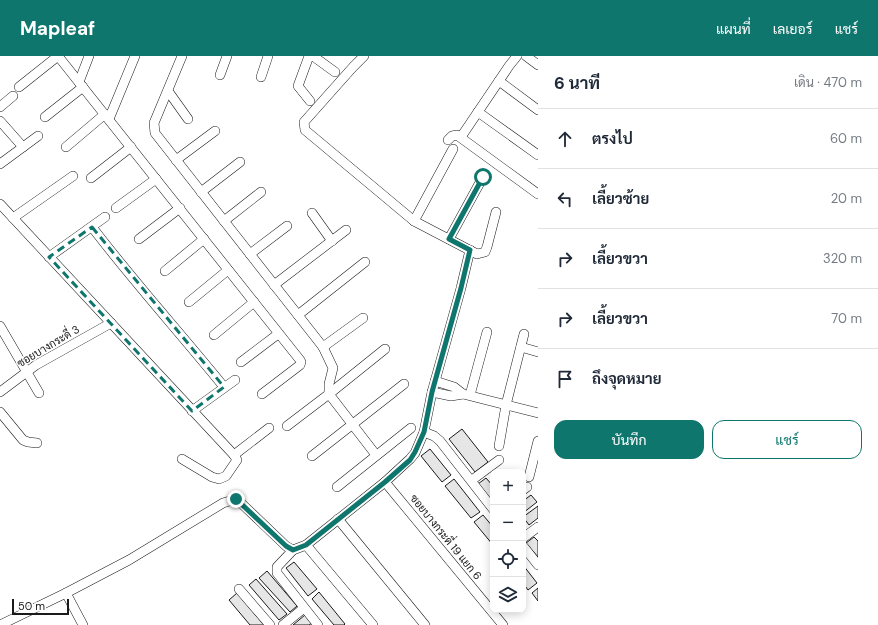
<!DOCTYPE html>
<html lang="th">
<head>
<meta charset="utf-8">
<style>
	:root { --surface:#fff; --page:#f2f2f3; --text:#1f2937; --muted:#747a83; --line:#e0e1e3; --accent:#0f766e }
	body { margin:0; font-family:"DM Sans",Sarabun,sans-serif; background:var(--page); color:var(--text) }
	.controls { position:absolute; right:12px; bottom:12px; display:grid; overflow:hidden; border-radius:8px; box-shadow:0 2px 10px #0003 }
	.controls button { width:36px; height:36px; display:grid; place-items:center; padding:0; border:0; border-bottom:1px solid var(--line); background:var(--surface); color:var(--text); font:20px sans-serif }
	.scale { position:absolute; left:12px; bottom:10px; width:57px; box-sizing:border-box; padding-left:4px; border:2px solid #1a1a1a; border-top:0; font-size:11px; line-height:14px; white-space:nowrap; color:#1a1a1a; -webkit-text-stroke:3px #fff; paint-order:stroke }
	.stop { position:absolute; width:12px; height:12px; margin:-9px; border:3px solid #0f766e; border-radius:50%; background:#fff }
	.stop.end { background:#0f766e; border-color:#fff; box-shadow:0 1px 4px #0008 }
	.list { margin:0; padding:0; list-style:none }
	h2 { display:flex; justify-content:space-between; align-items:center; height:52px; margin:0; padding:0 16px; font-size:17px }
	h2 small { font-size:13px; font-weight:400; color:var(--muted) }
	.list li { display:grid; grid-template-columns:26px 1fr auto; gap:12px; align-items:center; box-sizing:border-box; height:60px; padding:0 16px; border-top:1px solid var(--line) }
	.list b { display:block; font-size:15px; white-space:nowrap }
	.list em { font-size:13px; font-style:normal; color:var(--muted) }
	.actions { display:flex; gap:8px; padding:12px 16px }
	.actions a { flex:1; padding:9px 0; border:1px solid var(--accent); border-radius:12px; text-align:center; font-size:14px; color:var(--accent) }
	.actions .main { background:var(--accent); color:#fff }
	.icon { flex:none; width:22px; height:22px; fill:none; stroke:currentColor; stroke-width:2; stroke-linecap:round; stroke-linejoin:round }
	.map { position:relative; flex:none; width:538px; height:569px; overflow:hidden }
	header { display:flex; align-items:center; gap:24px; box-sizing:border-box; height:56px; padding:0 20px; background:var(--accent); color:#fff }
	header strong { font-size:19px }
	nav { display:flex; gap:22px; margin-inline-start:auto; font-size:14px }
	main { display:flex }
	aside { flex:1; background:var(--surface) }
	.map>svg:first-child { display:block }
</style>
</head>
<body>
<header>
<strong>Mapleaf</strong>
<nav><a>แผนที่</a><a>เลเยอร์</a><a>แชร์</a></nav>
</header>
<main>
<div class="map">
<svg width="538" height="569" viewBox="0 0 538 569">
	<rect width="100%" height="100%" fill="#fff"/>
	<g fill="#e6e6e6" stroke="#1a1a1a">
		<path d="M462 373 488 406 475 416 449 383Z"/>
		<path d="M430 393 451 419 442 426 421 400Z"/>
		<path d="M486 422 493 430V446L478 428Z"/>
		<path d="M454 423 480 456 471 462 445 430Z"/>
		<path d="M531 439 537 446 523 457V445Z"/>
		<path d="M538 450V462L529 469 523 461Z"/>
		<path d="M483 459 493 471V489L474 466Z"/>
		<path d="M534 481 538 485V501L526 487Z"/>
		<path d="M294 506 317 533 308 540 286 512Z"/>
		<path d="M523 509 537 527 528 534 523 527Z"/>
		<path d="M267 515 297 550 290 556 259 522Z"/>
		<path d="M256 523 287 558 279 564 249 529Z"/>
		<path d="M538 532V545L532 537Z"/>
		<path d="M319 536 345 568 344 569H334L312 543Z"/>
		<path d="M237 537 264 569H250L229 544Z"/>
		<path d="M305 559 312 567 309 569H293Z"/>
	</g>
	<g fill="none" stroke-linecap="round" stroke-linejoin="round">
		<defs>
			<g id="minor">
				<path d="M58 0 300 304 301 306 300 309 262 338"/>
				<path d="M182 0 154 67 155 77 323 291 333 312 329 328V338L376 399"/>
				<path d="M309 0 298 30 310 45"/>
				<path d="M313 0 335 16"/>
				<path d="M364 0 353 11 304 66 305 74 414 165 477 198 485 196 487 191 496 156"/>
				<path d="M526 0 538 9"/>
				<path d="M220 19 227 0"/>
				<path d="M261 21 268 0"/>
				<path d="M499 25 538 54"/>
				<path d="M79 26 89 0"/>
				<path d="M19 31 58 0"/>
				<path d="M168 35 188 63"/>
				<path d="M0 51 13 40"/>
				<path d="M478 56 538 99"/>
				<path d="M45 61 83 31"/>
				<path d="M109 63 135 0"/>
				<path d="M0 65 23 91"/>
				<path d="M461 81 509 10 517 0"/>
				<path d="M448 84 452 80 457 79 538 138"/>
				<path d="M66 91 105 58"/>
				<path d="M176 104 215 75"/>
				<path d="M0 108 38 80"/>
				<path d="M91 122 131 91"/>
				<path d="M201 136 240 106"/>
				<path d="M0 148 234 399 237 404 226 420 219 423 212 421 182 403"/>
				<path d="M116 152 156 123"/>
				<path d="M312 157 332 185"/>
				<path d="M13 162 73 120"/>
				<path d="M224 165 261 136"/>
				<path d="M414 165 453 93"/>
				<path d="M92 171C134 226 181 278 224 331"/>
				<path d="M139 183 180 152"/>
				<path d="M449 183 483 121"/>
				<path d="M250 198 287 170"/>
				<path d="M49 201 105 161"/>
				<path d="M165 215 204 183"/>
				<path d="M274 229 346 174"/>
				<path d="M189 246 228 214"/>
				<path d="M298 259 365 206"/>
				<path d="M0 270 39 337"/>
				<path d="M214 279 254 246"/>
				<path d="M323 291 363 262"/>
				<path d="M521 291 538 296"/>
				<path d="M241 306 278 278"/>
				<path d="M435 325 454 331 463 338 538 357"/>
				<path d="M0 336 36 309 111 267"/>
				<path d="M432 336 451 340 463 338"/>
				<path d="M470 339 487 276"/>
				<path d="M192 355 235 324"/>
				<path d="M0 356 23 384 28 386 37 387"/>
				<path d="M287 370 329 338 385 293"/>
				<path d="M424 376 434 380 440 385 493 453"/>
				<path d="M499 390 506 349 524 278"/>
				<path d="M234 399 269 372"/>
				<path d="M312 400 404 328"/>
				<path d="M529 421 538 385"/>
				<path d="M472 424 499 404"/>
				<path d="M385 426 503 569"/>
				<path d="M337 431 411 372"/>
				<path d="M523 434 527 431"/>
				<path d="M338 463 425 569"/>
				<path d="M523 482 538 471"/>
				<path d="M306 489 373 569"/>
				<path d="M523 490 538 509"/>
				<path d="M239 533 270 569"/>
				<path d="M66 537 83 569"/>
				<path d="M0 569 66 537 129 504 223 447 236 443 241 447 286 490 293 494"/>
				<path d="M283 569 304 552"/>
				<path d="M318 569 277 517V511L293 494 306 489 385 426 410 403 415 397 424 376 432 336 461 232 470 194"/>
			</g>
		</defs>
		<use href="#minor" stroke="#1a1a1a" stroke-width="10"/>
		<use href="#minor" stroke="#fff" stroke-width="9"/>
	</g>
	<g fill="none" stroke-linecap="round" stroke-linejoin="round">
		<path stroke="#0f766e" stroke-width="5" d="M236 443 286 490 293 494 306 489 385 426 410 404 415 396 424 376 432 336 461 232 470 194 449 183 483 121"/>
	</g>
	<path fill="none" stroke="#0f766e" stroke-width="3" stroke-dasharray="8 5" stroke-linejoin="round" d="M92 171 224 331 192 355 49 201Z"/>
	<g text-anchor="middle" stroke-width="3" stroke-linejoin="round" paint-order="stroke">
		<g font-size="11" fill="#1a1a1a" stroke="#fff">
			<text transform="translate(48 290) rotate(-31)" y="4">ซอยบางกระดี่ 3</text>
			<text transform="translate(446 481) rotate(51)" y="4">ซอยบางกระดี่ 19 แยก 6</text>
		</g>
	</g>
</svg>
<div class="controls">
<button>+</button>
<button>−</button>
<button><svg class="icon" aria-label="locate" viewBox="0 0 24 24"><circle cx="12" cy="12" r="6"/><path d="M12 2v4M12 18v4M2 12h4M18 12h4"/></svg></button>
<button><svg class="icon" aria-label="layers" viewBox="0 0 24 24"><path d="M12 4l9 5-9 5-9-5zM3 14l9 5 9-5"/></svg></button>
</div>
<div class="scale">50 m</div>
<div class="stop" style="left:483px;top:121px"></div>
<div class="stop end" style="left:236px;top:443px"></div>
</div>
<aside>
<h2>6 นาที<small>เดิน · 470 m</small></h2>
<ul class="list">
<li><svg class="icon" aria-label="ahead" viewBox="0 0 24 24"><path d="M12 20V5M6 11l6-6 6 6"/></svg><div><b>ตรงไป</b></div><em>60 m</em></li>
<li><svg class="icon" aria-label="left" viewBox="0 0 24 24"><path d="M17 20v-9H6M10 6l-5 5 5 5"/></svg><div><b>เลี้ยวซ้าย</b></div><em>20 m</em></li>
<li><svg class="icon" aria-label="right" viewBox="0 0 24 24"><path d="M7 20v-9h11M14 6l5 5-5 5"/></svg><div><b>เลี้ยวขวา</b></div><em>320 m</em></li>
<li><svg class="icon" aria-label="right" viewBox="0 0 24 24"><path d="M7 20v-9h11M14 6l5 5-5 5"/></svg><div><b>เลี้ยวขวา</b></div><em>70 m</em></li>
<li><svg class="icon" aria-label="arrive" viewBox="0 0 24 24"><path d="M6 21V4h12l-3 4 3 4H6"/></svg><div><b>ถึงจุดหมาย</b></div></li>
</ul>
<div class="actions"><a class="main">บันทึก</a><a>แชร์</a></div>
</aside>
</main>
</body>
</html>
